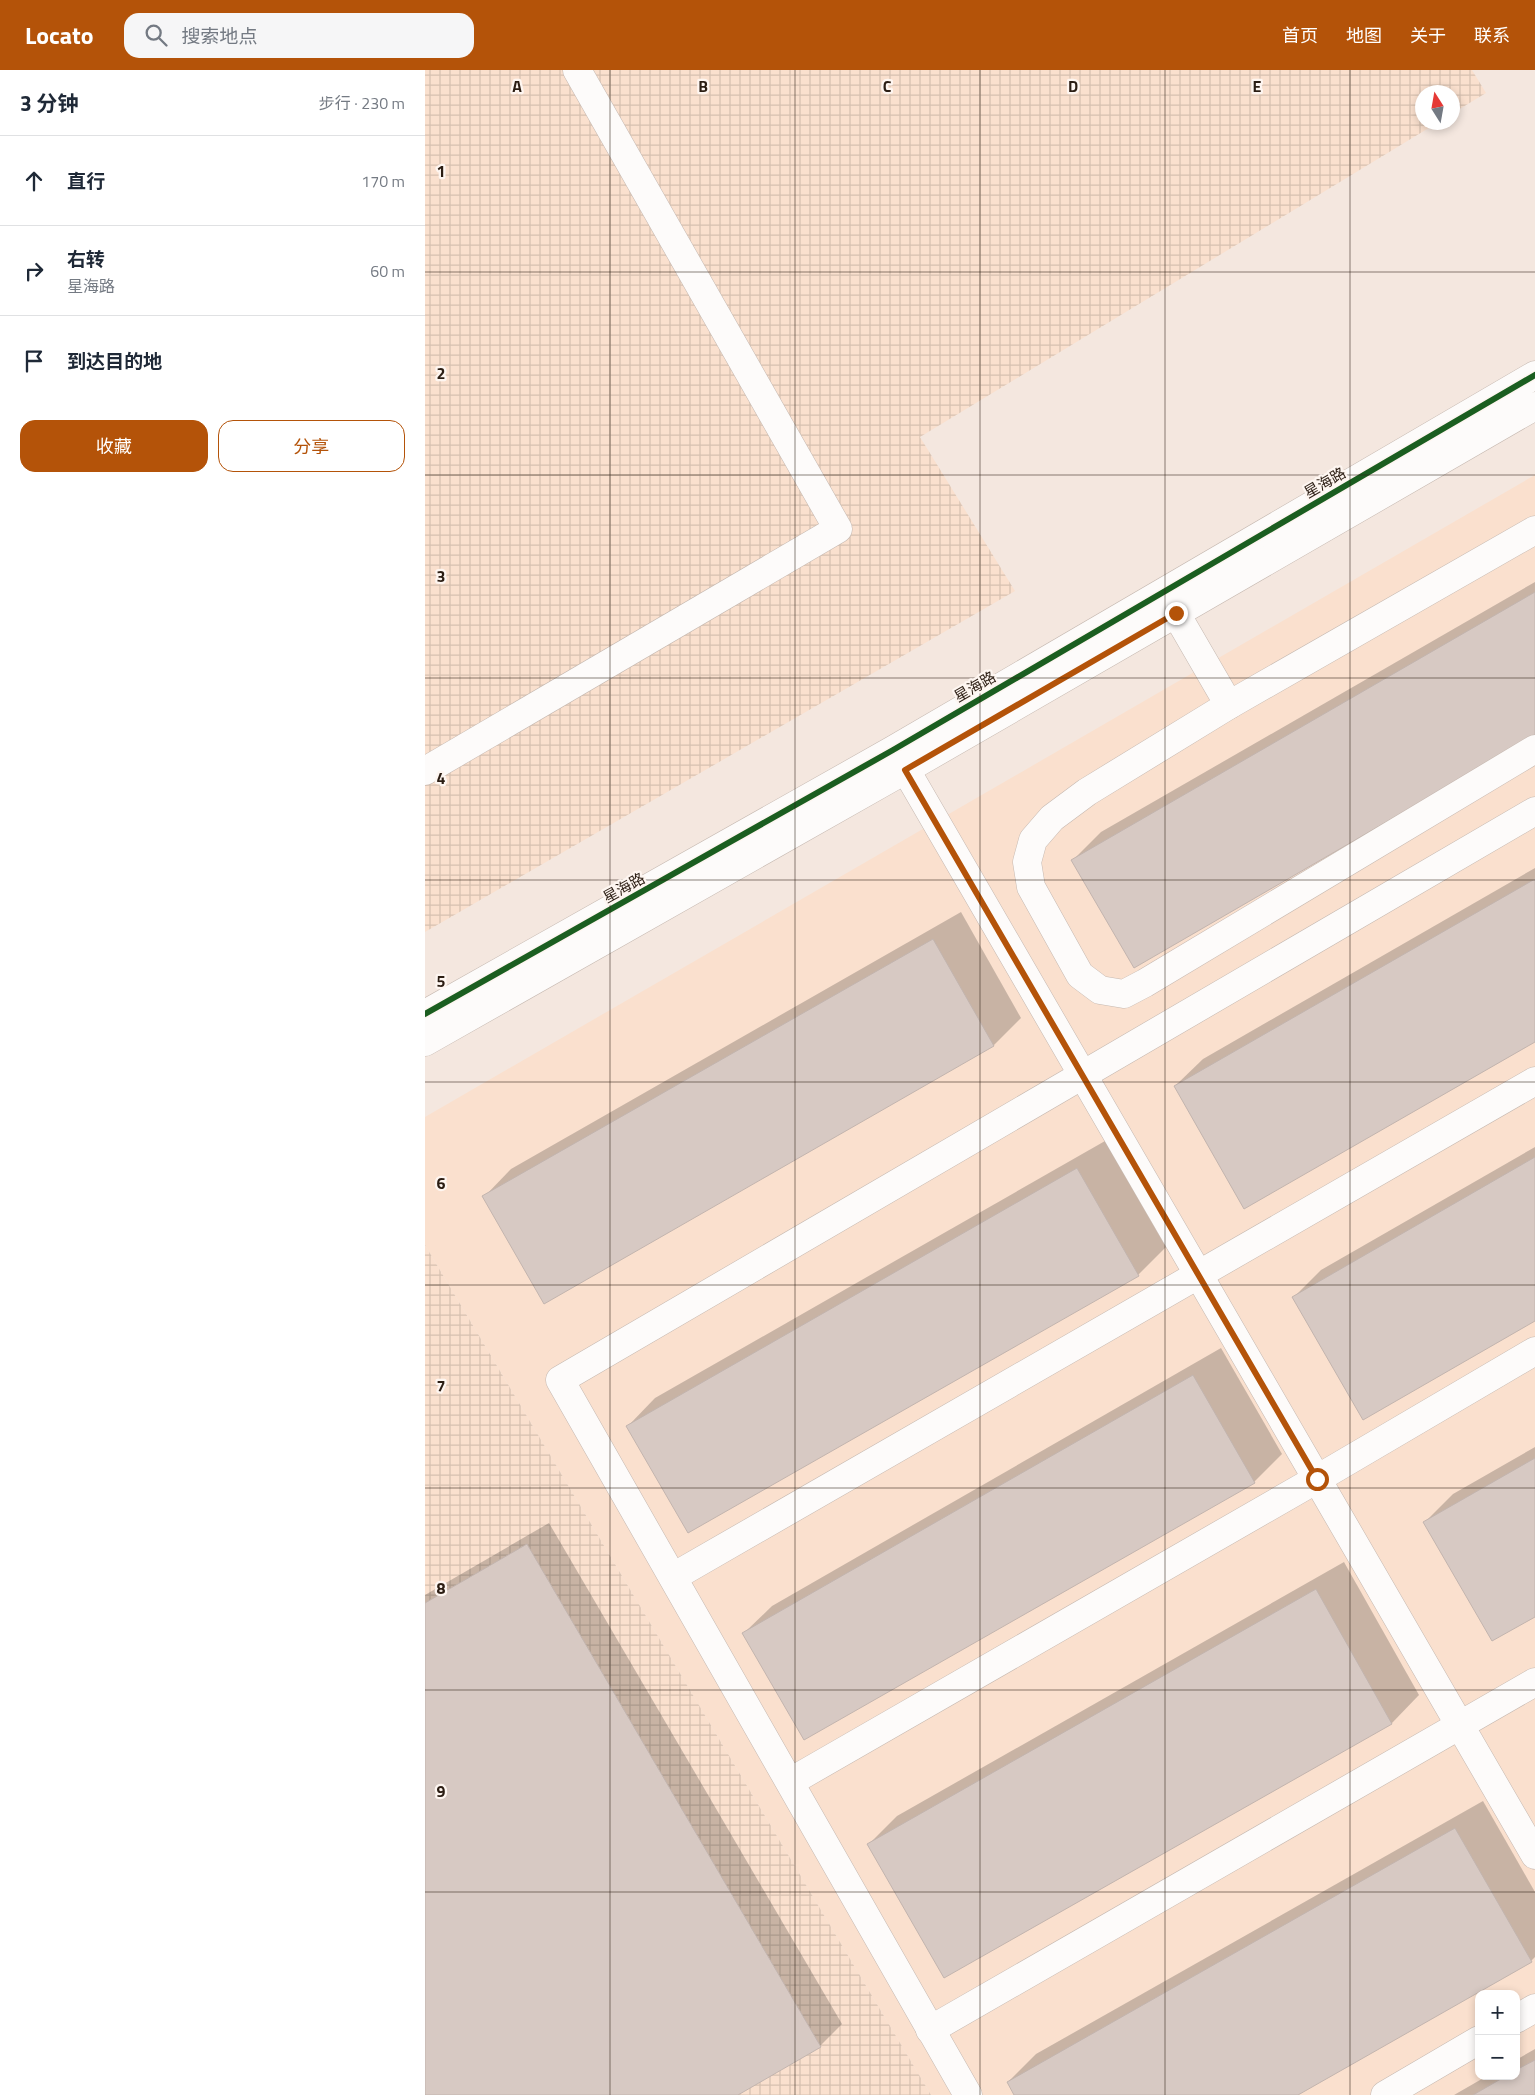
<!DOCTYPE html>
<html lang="zh">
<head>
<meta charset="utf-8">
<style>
	:root { --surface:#fff; --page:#f6f6f7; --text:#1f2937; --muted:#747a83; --line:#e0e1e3; --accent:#b45309 }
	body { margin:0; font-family:"Titillium Web","Noto Sans SC",sans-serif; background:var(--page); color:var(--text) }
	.controls { position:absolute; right:15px; bottom:15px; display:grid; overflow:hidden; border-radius:10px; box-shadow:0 2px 8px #0003 }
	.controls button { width:45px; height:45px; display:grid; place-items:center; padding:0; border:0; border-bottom:1px solid var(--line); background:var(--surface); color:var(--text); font:25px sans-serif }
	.compass { position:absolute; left:990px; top:15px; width:45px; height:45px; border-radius:50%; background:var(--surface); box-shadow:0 2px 8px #0003; rotate:349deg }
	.stop { position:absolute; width:15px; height:15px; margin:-11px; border:4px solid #b45309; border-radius:50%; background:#fff }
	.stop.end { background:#b45309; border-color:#fff; box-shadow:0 1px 5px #0008 }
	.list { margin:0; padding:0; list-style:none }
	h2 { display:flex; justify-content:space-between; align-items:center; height:65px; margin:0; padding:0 20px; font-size:21px }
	h2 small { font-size:16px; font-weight:400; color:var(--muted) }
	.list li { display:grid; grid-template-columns:32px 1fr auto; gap:15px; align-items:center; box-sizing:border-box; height:90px; padding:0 20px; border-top:1px solid var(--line) }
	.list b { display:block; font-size:19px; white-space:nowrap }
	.list p { margin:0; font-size:16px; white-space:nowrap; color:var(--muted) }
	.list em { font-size:16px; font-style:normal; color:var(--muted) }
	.actions { display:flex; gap:10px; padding:15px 20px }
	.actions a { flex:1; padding:11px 0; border:1px solid var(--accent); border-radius:15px; text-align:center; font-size:18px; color:var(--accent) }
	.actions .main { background:var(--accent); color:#fff }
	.icon { flex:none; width:28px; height:28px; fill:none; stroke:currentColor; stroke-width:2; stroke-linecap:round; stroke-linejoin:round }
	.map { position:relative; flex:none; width:1110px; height:2025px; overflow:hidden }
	header { display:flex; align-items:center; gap:30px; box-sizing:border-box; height:70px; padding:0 25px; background:var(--accent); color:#fff }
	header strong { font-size:24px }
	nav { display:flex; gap:28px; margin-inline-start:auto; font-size:18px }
	.search { width:350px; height:45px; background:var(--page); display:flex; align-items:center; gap:12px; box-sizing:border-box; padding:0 18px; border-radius:15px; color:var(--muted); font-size:19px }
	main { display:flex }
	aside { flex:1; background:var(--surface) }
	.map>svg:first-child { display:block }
</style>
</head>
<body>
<header>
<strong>Locato</strong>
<div class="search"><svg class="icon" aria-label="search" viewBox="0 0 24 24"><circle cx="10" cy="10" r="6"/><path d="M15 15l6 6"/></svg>搜索地点</div>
<nav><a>首页</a><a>地图</a><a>关于</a><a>联系</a></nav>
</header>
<main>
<aside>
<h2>3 分钟<small>步行 · 230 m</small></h2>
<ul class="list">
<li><svg class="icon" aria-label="ahead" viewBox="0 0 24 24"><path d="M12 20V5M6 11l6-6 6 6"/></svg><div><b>直行</b></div><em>170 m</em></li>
<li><svg class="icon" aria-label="right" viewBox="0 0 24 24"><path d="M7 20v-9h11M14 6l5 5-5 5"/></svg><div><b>右转</b><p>星海路</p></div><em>60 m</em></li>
<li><svg class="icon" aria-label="arrive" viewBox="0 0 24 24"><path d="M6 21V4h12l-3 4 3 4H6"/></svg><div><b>到达目的地</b></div></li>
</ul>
<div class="actions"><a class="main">收藏</a><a>分享</a></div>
</aside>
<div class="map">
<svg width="1110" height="2025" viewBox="0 0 1110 2025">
	<defs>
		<pattern id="industrial-grid" width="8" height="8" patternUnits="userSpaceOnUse" patternTransform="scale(1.25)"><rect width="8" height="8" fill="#fae0ce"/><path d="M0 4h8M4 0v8" fill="none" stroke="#d6c0b0"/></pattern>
	</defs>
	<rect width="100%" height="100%" fill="#f4e7df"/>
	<path fill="#fae0ce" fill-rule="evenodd" d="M1110 405V2025H506L0 1175V1047ZM1054 1924H1091V2006H1054Z"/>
	<g fill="url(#industrial-grid)">
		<path d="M0 0H1047L1061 23 1028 43V22H998V52L1012 53 495 367 590 521 0 862Z"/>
		<path d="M0 1175 506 2025H0Z"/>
	</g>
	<g fill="#0003">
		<path d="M1110 512V665L648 790 676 762Z"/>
		<path d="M1110 798V970L750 1016 778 989Z"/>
		<path d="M536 842 596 948 569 975 119 1232 59 1127 86 1099Z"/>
		<path d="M680 1071 741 1177 713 1205 203 1356 230 1328Z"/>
		<path d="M1110 1077V1250L869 1227 896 1200Z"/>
		<path d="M796 1278 857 1384 829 1412 379 1669 319 1563 347 1536Z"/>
		<path d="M1110 1377V1545L1000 1452 1028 1424Z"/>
		<path d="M124 1453 417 1954 395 1976 311 2025H0V1525Z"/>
		<path d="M919 1492 994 1625 967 1653 519 1906 444 1774 472 1746Z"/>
		<path d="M1058 1731 1110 1822V1887L1106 1891 870 2025H591L583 2012 611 1984Z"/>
		<path d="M1110 1979V2025H1029L1062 2006H1091V1990Z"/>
	</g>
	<g fill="#d7c9c3" stroke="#c2b4ae">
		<path d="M1110 522V666L709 898 646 790Z"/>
		<path d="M1110 809V972L819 1139 749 1016Z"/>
		<path d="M508 869 569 976 119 1234 57 1126Z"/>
		<path d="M1110 1087V1251L938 1350 867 1227Z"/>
		<path d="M652 1098 714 1206 263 1463 201 1356Z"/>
		<path d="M768 1305 830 1413 379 1670 317 1563Z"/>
		<path d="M1110 1388V1547L1067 1571 998 1452Z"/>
		<path d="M102 1474 396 1977 313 2025H0V1533Z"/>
		<path d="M891 1519 967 1654 519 1908 442 1774Z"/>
		<path d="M1030 1758 1107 1892 873 2025H589L582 2012Z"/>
		<path d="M1110 1990V2025H1048L1081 2006H1091V2000Z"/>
	</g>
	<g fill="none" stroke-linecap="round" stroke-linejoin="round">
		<defs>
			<g id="minor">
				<path d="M1110 460 804 635 662 722 627 748 608 770 602 792 606 817 655 905 675 920 699 924 720 913 1110 679"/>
				<path d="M742 528 804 635"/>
				<path d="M471 683 1110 1785"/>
				<path d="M0 701 413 459 152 0"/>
				<path d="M0 944 468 680 1110 305"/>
				<path d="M0 972 480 700 1110 336"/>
				<path d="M248 1507 1110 1011"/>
				<path d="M365 1712 892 1409 1110 1281"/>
				<path d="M1091 1949 1110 1938"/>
				<path d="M505 1960 1110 1612"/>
				<path d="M543 2025 135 1310 1110 741"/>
				<path d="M960 2025 1054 1970"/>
			</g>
		</defs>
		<use href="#minor" stroke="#c5b8b0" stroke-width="29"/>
		<use href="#minor" stroke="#fdfbfa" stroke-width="28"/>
		<defs>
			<path id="cycleway" d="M0 944 468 680 1110 305"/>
		</defs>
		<use href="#cycleway" stroke="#fef6f1" stroke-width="9"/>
		<use href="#cycleway" stroke="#1b5e20" stroke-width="6"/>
	</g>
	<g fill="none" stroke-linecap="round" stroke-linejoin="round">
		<path stroke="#b45309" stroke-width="6" d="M751 543 480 700 892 1409"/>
	</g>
	<path fill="none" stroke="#2b1d13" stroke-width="1" stroke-opacity="0.55" d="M185 0V2025M370 0V2025M555 0V2025M740 0V2025M925 0V2025M0 202H1110M0 405H1110M0 608H1110M0 810H1110M0 1012H1110M0 1215H1110M0 1418H1110M0 1620H1110M0 1822H1110"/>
	<g text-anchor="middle" stroke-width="4.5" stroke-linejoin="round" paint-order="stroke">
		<g font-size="15" fill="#2b1d13" stroke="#fef6f1">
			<text transform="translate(900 413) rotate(-30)" y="5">星海路</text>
			<text transform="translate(550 617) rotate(-30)" y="5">星海路</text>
			<text transform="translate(199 818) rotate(-29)" y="5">星海路</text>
		</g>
	</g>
	<g font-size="16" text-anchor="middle" font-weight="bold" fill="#2b1d13" stroke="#fef6f1" stroke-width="4.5" stroke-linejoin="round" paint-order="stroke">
		<text x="92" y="22">A</text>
		<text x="278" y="22">B</text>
		<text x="462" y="22">C</text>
		<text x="648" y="22">D</text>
		<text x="832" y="22">E</text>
		<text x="16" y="107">1</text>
		<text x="16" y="309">2</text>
		<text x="16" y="512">3</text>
		<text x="16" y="714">4</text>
		<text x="16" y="917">5</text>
		<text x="16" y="1119">6</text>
		<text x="16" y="1322">7</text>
		<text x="16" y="1524">8</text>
		<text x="16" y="1727">9</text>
	</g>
</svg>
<div class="controls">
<button>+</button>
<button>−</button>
</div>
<svg class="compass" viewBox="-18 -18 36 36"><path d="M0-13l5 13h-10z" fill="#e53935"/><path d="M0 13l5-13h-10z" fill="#747a83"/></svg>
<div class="stop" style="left:892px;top:1409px"></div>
<div class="stop end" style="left:751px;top:543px"></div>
</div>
</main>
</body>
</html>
